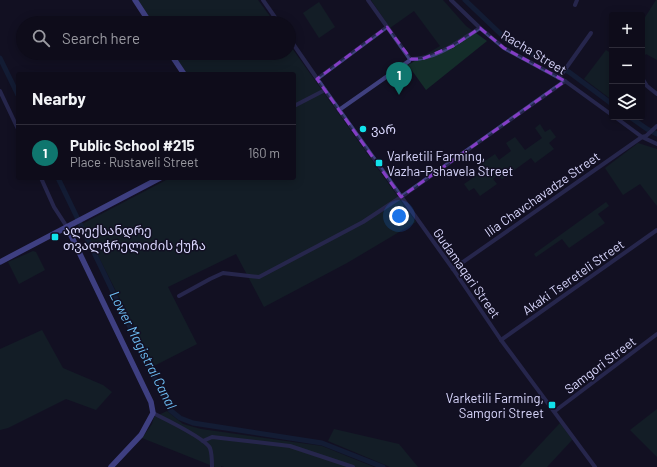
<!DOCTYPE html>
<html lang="en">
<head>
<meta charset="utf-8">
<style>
	:root { --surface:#0e0c1a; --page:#171523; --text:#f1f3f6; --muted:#9b9ba2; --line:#2e2c39; --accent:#0f766e }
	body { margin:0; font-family:Barlow,"Noto Sans Georgian",sans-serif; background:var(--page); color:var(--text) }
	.controls { position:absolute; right:12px; top:12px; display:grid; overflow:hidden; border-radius:4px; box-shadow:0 2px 10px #0003 }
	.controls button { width:36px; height:36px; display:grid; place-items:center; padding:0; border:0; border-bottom:1px solid var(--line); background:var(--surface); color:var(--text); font:20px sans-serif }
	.you { position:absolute; left:399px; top:216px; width:14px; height:14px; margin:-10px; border:3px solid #fff; border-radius:50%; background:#1a73e8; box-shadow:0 0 0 6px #1a73e833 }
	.badge { display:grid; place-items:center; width:26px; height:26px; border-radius:50%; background:var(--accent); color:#fff; font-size:13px; font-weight:700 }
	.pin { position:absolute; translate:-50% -33px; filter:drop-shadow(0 1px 2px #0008) }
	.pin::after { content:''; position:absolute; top:21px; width:14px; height:12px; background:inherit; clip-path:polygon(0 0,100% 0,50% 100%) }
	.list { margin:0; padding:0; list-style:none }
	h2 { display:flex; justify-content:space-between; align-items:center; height:52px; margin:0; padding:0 16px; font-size:17px }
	h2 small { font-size:13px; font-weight:400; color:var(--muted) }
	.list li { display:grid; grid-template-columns:26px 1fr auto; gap:12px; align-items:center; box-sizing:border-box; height:56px; padding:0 16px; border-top:1px solid var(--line) }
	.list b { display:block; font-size:15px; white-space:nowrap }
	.list p { margin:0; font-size:13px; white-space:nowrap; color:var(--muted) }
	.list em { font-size:13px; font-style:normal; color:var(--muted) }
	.icon { flex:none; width:22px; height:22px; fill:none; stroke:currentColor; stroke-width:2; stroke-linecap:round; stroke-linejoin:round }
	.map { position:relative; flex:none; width:657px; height:467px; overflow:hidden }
	.search { position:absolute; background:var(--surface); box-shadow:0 2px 10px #0003; left:16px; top:16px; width:280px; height:44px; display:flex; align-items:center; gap:10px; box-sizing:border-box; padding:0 14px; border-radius:22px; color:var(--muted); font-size:15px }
	.panel { position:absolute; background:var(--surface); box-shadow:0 2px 10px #0003; left:16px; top:72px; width:280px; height:108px; border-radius:4px }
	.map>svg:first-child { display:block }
</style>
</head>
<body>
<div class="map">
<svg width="657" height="467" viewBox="0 0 657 467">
	<rect width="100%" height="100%" fill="#121023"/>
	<g fill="#142d2a">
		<path d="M138 0H258L275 23H153Z"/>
		<path d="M371 0H443L466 26 487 41 426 90 408 65 440 46 414 11 390 28Z"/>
		<path d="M656 0H657V60L646 54 642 60V22Z"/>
		<path d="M319 2 335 27 319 38 303 13Z"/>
		<path d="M289 44 416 222 347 263 264 307 236 254 168 287 197 344 154 366 82 224 170 178H294V74H187L173 53H289Z"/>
		<path d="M606 50 612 54V100L584 79Z"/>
		<path d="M540 124 545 132 550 129 556 137 549 143 554 149 535 163 531 158 502 179 498 175 493 179 497 184 480 196 474 188 469 191 464 184 486 169 482 163 495 154 499 160 511 151 506 143 515 137 525 150 542 138 535 128Z"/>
		<path d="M638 143 657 149V206L640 184 623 195 605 168Z"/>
		<path d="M606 202 609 206 598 214 605 223 569 248 562 239 536 257 534 254Z"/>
		<path d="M33 251 36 252 45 270 19 284 8 262Z"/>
		<path d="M42 330 63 368 103 385 112 392 96 410 66 399 8 428 0 430V349Z"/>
		<path d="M657 409V457L630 430Z"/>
		<path d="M167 411 183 424 201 429 322 446 374 467H224L221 466V467H215L142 438 152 424 154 417Z"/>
		<path d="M560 423 573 439 547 467H519Z"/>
		<path d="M334 429 399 444 418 467H390L328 441Z"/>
	</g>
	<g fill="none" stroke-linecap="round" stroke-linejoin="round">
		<g stroke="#142b49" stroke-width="5">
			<path d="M465 0 508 41 525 51 569 72 612 104"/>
			<path d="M0 58 18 95"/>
			<path d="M630 117 647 129 657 134"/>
			<path d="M58 178 170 410 180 418 193 423 322 443 383 467"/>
		</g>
		<g stroke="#3f407e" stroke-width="4">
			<path d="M263 0 279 23"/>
			<path d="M368 0 410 59"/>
			<path d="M451 0 480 28 504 48 565 81 612 115"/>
			<path d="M575 5 577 0"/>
			<path d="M289 38 325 90 453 269 501 340 595 467"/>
			<path d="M410 59C436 60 459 41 480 28"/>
			<path d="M559 78 591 33"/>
			<path d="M642 78 647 86 657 94"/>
			<path d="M317 79 387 27"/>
			<path d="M0 91 18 129"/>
			<path d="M294 106 325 90"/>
			<path d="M339 110 409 61 410 59"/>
			<path d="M615 117 642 137 657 144"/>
			<path d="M41 178 54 207 67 227"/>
			<path d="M453 269 642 137 646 136 657 126"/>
			<path d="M179 296 210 279 223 273 259 277 363 222 401 197 565 81"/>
			<path d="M501 340 657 230"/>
			<path d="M555 411 657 334"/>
			<path d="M153 413C165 419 205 438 210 448 212 454 212 461 212 467"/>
			<path d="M203 441 212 437 290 446 353 467"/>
		</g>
		<g stroke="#7478f4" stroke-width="5.5">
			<path d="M135 0 150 23"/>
			<path d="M170 53 184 74"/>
			<path d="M67 227 151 402 153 413 141 435 111 467"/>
			<path d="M0 262 160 178"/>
		</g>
	</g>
	<path d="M0 0H657V467H0ZM387 27 411 59H422L453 46 480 28 504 48 565 81 401 197 317 79Z" fill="#121023" fill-opacity=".55" fill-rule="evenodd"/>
	<path fill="none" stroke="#843dc5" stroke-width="3" stroke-dasharray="8 5" stroke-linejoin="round" d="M387 27 411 59H422L453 46 480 28 504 48 565 81 401 197 317 79Z"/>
	<g fill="#12e2eb" stroke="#121023" stroke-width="1.5">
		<circle cx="363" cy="129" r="4"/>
		<rect x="375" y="159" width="8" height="8" rx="2"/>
		<rect x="51" y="233" width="8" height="8" rx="2"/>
		<rect x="548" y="401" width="8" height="8" rx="2"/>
	</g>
	<g text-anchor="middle" stroke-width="3" stroke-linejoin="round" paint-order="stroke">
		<g font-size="13" fill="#d8d6fc" stroke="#121023">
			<text transform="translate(534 52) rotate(31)" y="5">Racha Street</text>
			<text transform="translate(542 194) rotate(-35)" y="5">Ilia Chavchavadze Street</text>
			<text transform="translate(467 273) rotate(55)" y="5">Gudamaqari Street</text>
			<text transform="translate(573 277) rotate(-35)" y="5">Akaki Tsereteli Street</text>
			<text transform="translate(600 365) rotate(-37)" y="5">Samgori Street</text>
		</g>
		<g font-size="13" fill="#d8d6fc" stroke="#121023" text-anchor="start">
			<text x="371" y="134">ვარ</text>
			<text x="387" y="161">Varketili Farming,<tspan x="387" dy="15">Vazha-Pshavela Street</tspan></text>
			<text x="63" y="235">ალექსანდრე<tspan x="63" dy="15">თვალჭრელიძის ქუჩა</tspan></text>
			<text x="544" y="403" text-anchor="end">Varketili Farming,<tspan x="544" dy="15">Samgori Street</tspan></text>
		</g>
		<g font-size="14" font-style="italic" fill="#6cbcf3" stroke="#121023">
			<text transform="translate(143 350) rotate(63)" y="5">Lower Magistral Canal</text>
		</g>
	</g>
</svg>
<div class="controls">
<button>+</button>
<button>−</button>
<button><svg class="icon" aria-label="layers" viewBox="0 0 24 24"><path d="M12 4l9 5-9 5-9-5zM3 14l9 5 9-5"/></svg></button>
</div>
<div class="you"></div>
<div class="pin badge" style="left:399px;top:95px">1</div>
<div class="search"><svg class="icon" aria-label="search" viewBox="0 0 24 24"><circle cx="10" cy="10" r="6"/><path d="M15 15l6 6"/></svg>Search here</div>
<section class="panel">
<h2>Nearby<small></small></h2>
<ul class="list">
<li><span class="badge">1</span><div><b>Public School #215</b><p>Place · Rustaveli Street</p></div><em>160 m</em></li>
</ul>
</section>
</div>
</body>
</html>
